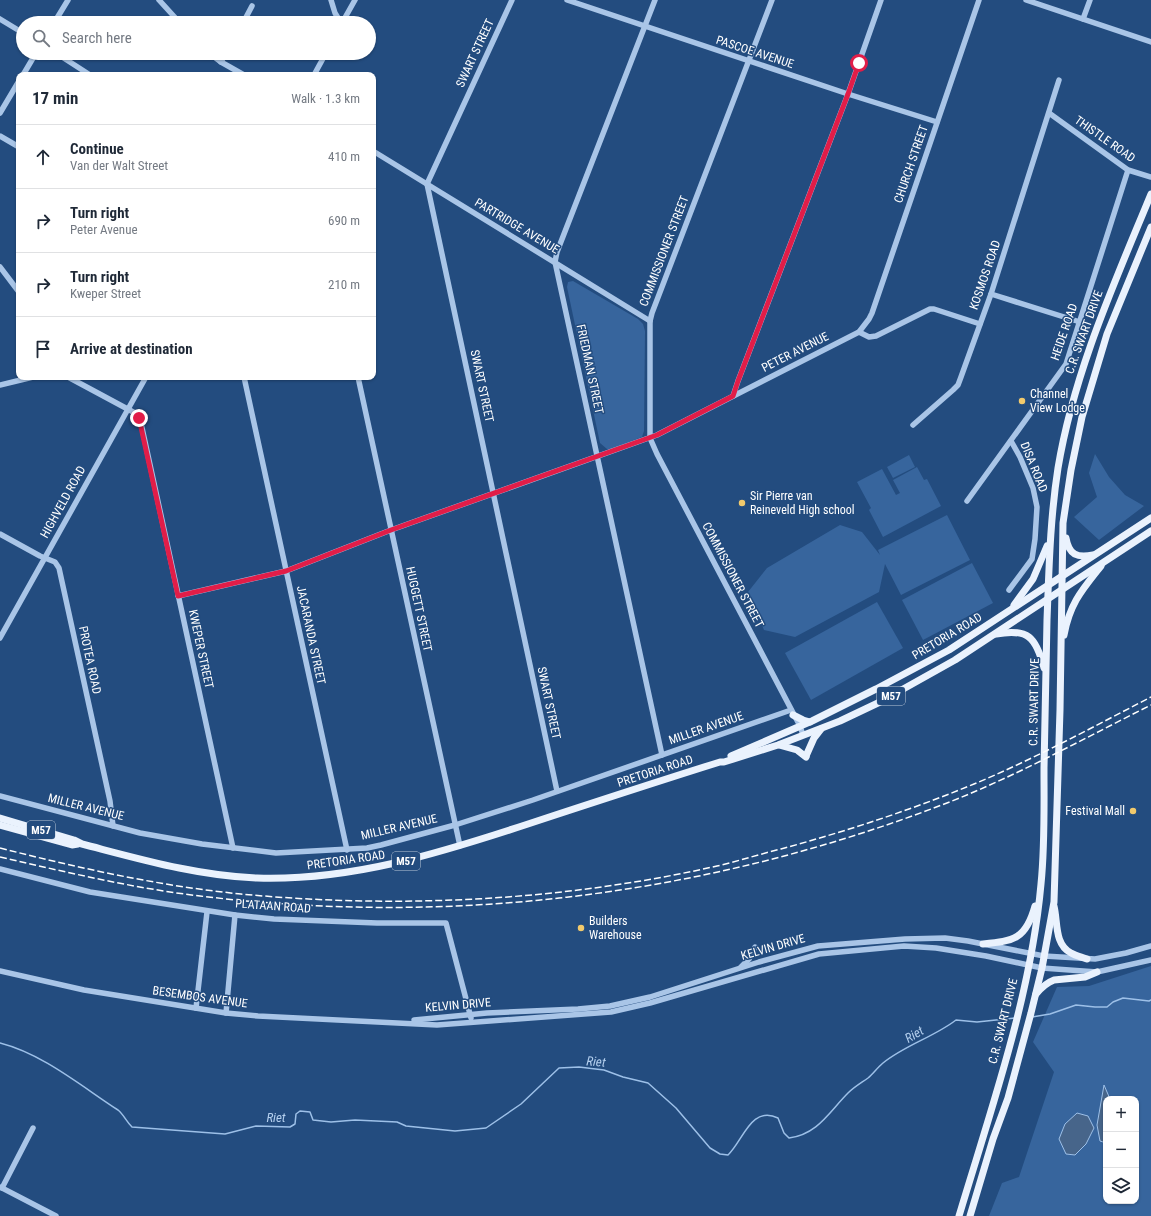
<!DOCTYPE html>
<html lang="en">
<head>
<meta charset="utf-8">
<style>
	:root { --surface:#fff; --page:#f2f2f3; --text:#1f2937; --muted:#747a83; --line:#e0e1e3 }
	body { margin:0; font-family:"Roboto Condensed",sans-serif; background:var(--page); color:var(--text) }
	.controls { position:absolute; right:12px; bottom:12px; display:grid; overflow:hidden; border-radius:8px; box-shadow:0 1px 3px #0004 }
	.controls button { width:36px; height:36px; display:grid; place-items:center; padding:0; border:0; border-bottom:1px solid var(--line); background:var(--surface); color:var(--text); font:20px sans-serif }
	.stop { position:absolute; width:12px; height:12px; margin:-9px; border:3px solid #e11d48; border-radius:50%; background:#fff }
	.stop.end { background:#e11d48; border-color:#fff; box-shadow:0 1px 4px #0008 }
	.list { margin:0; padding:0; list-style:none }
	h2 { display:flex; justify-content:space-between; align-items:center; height:52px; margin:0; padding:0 16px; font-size:17px }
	h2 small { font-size:13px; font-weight:400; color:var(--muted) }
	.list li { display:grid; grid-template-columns:26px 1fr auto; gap:12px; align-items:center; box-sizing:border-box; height:64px; padding:0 16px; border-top:1px solid var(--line) }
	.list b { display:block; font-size:15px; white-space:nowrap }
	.list p { margin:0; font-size:13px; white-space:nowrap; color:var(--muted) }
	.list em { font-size:13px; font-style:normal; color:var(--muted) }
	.icon { flex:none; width:22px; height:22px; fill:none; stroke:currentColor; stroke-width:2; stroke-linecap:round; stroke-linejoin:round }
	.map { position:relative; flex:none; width:1151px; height:1216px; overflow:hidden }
	.search { position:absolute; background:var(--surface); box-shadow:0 1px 3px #0004; left:16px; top:16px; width:360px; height:44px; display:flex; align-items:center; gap:10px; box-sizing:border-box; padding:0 14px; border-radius:22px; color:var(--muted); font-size:15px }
	.panel { position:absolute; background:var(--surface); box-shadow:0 1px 3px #0004; left:16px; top:72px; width:360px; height:308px; border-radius:8px }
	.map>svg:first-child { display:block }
</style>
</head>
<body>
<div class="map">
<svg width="1151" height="1216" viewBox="0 0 1151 1216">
	<rect width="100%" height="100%" fill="#234c7f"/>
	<g fill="#37659d" fill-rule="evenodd">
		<path d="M573 281 638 319 643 324 645 331 644 431 642 437 611 449H607L600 443 567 287 568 282Z"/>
		<path d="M1095 454 1109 477 1125 495 1144 506 1099 540 1074 517 1097 497 1089 473Z"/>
		<path d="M909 455 915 467 893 478 887 467Z"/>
		<path d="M917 467 924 480 927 479 941 506 883 537 869 510 871 508 857 482 882 469 896 495 900 493 893 480Z"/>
		<path d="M947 515 970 560 901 595 885 564 879 592 795 637 764 630 748 592 767 568 840 525 862 532 880 555 878 550Z"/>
		<path d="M972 563 993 603 923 640 902 600Z"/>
		<path d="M877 602 903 648 811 700 785 653Z"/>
		<path d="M1151 966V1216H989L1002 1183 1019 1177 1054 1072 1033 1042 1057 987 1089 986ZM1106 1099H1136V1201H1106Z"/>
	</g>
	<g fill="#47658a" stroke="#9dc0e8">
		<path d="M1104 1085 1110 1099H1106V1143L1100 1141 1097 1125Z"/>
		<path d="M1077 1113 1088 1116 1094 1128 1086 1144 1075 1155 1066 1154 1059 1139 1065 1124Z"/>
	</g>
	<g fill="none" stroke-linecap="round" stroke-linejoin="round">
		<g stroke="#9dc0e8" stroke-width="1.5">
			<path d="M1032 1017 1050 1014 1076 1005 1095 1007H1107L1113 1002 1123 998 1149 1001 1151 1000"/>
			<path d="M0 1043C43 1054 81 1086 118 1110 124 1115 126 1121 132 1127L225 1134 256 1126 290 1127 295 1124 296 1114 300 1111 310 1112 313 1120 331 1122 355 1120 397 1122 406 1126 455 1131 486 1128 521 1104 559 1068 579 1067 604 1070 623 1077 648 1083 676 1108 710 1148 720 1154 728 1155C743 1141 751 1105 778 1118L784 1133 789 1138C818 1134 829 1112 848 1093 854 1087 861 1083 868 1078 873 1074 877 1068 883 1063 905 1045 934 1037 956 1020L977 1022 1015 1018"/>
		</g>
		<g stroke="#a9c5e7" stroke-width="5.5">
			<path d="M159 0 180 23"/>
			<path d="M331 0 335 13 341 23"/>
			<path d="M512 0 427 184 557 791"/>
			<path d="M567 0 848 94 937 122"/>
			<path d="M655 0 557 252 555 262 662 755"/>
			<path d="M772 0 652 313 650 321V438L657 454 800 726 803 735"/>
			<path d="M1026 0 1151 42"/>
			<path d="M0 19 23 33"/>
			<path d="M1083 19 1090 0"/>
			<path d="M54 23 68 0"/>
			<path d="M243 23 252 6"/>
			<path d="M342 23 355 0"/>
			<path d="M56 53 90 75"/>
			<path d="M209 53 221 62 244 75"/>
			<path d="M221 62 226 53"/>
			<path d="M23 75 36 53"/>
			<path d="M314 75 326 53"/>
			<path d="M0 113 19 81"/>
			<path d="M1049 113 1128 170 1151 177"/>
			<path d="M0 136 19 147"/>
			<path d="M373 151 650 321"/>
			<path d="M0 267 19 292"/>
			<path d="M991 294 1080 322"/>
			<path d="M859 332 869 337 876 336 930 309H934L980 324"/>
			<path d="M68 377 135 413 141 423 233 848"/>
			<path d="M244 377 347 850"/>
			<path d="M358 377 460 846"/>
			<path d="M0 385 33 377"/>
			<path d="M733 396 738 381 848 94 881 0"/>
			<path d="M913 425 953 390 958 385 961 377 991 294 1059 80"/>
			<path d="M967 501 1066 364 1128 170"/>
			<path d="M0 534 40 556 55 562 59 568 110 801 113 826"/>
			<path d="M1009 590 1032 559 1035 539 1037 507 1033 488 1020 457 1011 441"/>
			<path d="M178 596 286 571 391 530 657 435 859 332 869 319 872 313 979 0"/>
			<path d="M0 638 146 377"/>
			<path d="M0 796 140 833 202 844 276 853 367 848 381 845 455 825 533 800 791 710"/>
			<path d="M0 869 90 892 235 915 274 919 377 923H446L471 1018"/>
			<path d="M741 967 749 959 755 947"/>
			<path d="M0 971 84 990 226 1013 258 1016 437 1025 611 1012 650 1003 819 954 904 946 936 948 986 956 1042 968 1097 972 1151 960"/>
			<path d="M196 1008 207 912"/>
			<path d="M226 1013 235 915"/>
			<path d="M414 1020 487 1013 578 1009 610 1006 650 997 759 962 818 946 905 939 945 938 968 941 1044 956 1095 959 1126 953 1151 946"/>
			<path d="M0 1187 56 1216"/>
			<path d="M2 1188 33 1128"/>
		</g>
		<g stroke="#eaf2fd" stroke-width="7">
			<path d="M1066 538C1069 555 1077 558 1093 555"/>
			<path d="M1014 605 1033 579 1047 546"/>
			<path d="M996 634C1028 628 1036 637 1044 668"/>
			<path d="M1064 635C1070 603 1082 590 1101 566"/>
			<path d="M793 715 803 720 810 722"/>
			<path d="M779 745 797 750 806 757"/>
			<path d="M731 756 812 721 876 689 949 650 1151 518"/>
			<path d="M806 756 814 738 821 729"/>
			<path d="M0 818 74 840 82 844C140 859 198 876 257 878 351 881 440 853 528 824 592 803 656 782 720 762H724L778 745 840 721 880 702 955 660 1151 531"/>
			<path d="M0 825 72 845 78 844"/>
			<path d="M1054 906C1058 922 1054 944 1071 953 1076 956 1082 957 1087 959"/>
			<path d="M983 944C1014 941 1026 939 1035 906"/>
			<path d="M1036 994C1041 988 1046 983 1054 980L1085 977 1097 972"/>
			<path d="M959 1216C991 1109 1031 996 1041 884 1045 845 1044 807 1044 768 1045 719 1046 670 1047 620 1049 569 1050 519 1058 468 1074 372 1114 284 1151 194"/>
			<path d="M970 1216 993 1139 1008 1098 1031 1013 1042 968 1054 902 1060 710 1063 523 1071 470 1082 417 1107 334 1151 227"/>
		</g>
		<g stroke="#fff" stroke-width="1.5" stroke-dasharray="7 3" stroke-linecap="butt">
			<path d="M0 848C79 868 159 886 241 894 399 909 562 901 717 866 739 861 760 854 781 849 847 831 911 810 974 784 1034 759 1093 727 1151 697"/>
			<path d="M0 857C66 872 132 888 200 896 455 927 712 895 952 801 1020 774 1085 738 1151 705"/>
		</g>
	</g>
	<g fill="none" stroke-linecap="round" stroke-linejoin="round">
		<path stroke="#e11d48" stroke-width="5" d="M139 418 178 596 286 571 391 530 657 435 733 396 738 381 848 94 859 63"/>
	</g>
	<g fill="#f2ca6c" stroke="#234c7f" stroke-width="1.5">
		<circle cx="1022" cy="401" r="4"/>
		<circle cx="742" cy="503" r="4"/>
		<circle cx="1133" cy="811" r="4"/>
		<circle cx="581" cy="928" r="4"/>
	</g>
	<g text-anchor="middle" stroke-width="3" stroke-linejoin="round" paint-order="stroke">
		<g fill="#234c7f" stroke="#bdc9d9" stroke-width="1">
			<rect x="877" y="687" width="28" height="18" rx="3"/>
			<rect x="27" y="821" width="28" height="18" rx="3"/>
			<rect x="392" y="852" width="28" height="18" rx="3"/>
		</g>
		<g font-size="11" font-weight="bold" fill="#fff">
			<text x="891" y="700">M57</text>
			<text x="41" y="834">M57</text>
			<text x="406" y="865">M57</text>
		</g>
		<g font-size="12" fill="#fff" stroke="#234c7f">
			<text transform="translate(755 52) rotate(18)" y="4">PASCOE AVENUE</text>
			<text transform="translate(475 53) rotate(-65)" y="4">SWART STREET</text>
			<text transform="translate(1105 139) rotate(35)" y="4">THISTLE ROAD</text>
			<text transform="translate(911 164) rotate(-71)" y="4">CHURCH STREET</text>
			<text transform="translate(517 226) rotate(31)" y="4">PARTRIDGE AVENUE</text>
			<text transform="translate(664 251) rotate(-69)" y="4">COMMISSIONER STREET</text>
			<text transform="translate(985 275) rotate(-71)" y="4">KOSMOS ROAD</text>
			<text transform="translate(1064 332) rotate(-71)" y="4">HEIDE ROAD</text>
			<text transform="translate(1084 332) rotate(-70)" y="4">C.R. SWART DRIVE</text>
			<text transform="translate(795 352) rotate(-27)" y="4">PETER AVENUE</text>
			<text transform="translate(590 369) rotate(78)" y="4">FRIEDMAN STREET</text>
			<text transform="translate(482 386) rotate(78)" y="4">SWART STREET</text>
			<text transform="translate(1034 467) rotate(68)" y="4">DISA ROAD</text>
			<text transform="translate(63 502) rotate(-61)" y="4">HIGHVELD ROAD</text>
			<text transform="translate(733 575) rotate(62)" y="4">COMMISSIONER STREET</text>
			<text transform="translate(419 609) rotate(78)" y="4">HUGGETT STREET</text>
			<text transform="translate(311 635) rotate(78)" y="4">JACARANDA STREET</text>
			<text transform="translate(947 636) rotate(-31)" y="4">PRETORIA ROAD</text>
			<text transform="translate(201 649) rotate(78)" y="4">KWEPER STREET</text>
			<text transform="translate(90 660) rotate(78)" y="4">PROTEA ROAD</text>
			<text transform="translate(1034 702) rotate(-89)" y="4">C.R. SWART DRIVE</text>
			<text transform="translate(549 703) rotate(78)" y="4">SWART STREET</text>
			<text transform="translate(706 728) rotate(-19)" y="4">MILLER AVENUE</text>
			<text transform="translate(655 771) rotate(-18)" y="4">PRETORIA ROAD</text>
			<text transform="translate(86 807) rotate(14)" y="4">MILLER AVENUE</text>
			<text transform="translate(399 827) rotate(-13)" y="4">MILLER AVENUE</text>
			<text transform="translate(346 860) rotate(-8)" y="4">PRETORIA ROAD</text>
			<text transform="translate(273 906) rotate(4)" y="4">PLATAAN ROAD</text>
			<text transform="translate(773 947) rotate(-16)" y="4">KELVIN DRIVE</text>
			<text transform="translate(200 997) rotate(8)" y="4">BESEMBOS AVENUE</text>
			<text transform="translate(458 1005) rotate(-5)" y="4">KELVIN DRIVE</text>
			<text transform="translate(1003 1021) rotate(-76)" y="4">C.R. SWART DRIVE</text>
		</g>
		<g font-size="12" fill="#fff" stroke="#234c7f" text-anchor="start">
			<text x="1030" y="398">Channel<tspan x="1030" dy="14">View Lodge</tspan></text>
			<text x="750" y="500">Sir Pierre van<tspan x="750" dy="14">Reineveld High school</tspan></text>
			<text x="1125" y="815" text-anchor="end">Festival Mall</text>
			<text x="589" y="925">Builders<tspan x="589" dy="14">Warehouse</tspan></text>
		</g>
		<g font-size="13" font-style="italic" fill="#b4cfee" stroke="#234c7f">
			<text transform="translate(914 1034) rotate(-31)" y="5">Riet</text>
			<text transform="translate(596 1061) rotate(5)" y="5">Riet</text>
			<text x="276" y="1122">Riet</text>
		</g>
	</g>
</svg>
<div class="controls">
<button>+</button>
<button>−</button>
<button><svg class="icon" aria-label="layers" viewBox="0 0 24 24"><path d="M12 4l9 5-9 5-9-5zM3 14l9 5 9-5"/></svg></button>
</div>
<div class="stop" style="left:859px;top:63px"></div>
<div class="stop end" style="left:139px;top:418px"></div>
<div class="search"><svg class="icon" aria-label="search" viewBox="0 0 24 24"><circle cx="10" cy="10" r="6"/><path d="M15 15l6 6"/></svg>Search here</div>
<section class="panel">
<h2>17 min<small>Walk · 1.3 km</small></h2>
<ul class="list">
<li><svg class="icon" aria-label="ahead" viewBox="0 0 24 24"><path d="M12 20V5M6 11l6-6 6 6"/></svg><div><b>Continue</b><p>Van der Walt Street</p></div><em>410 m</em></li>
<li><svg class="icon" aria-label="right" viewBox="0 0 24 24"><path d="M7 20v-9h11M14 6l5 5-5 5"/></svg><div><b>Turn right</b><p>Peter Avenue</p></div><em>690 m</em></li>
<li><svg class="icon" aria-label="right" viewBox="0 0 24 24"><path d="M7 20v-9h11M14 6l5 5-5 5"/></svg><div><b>Turn right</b><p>Kweper Street</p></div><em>210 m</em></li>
<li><svg class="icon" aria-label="arrive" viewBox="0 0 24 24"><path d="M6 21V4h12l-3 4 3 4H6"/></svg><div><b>Arrive at destination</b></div></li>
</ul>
</section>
</div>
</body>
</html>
